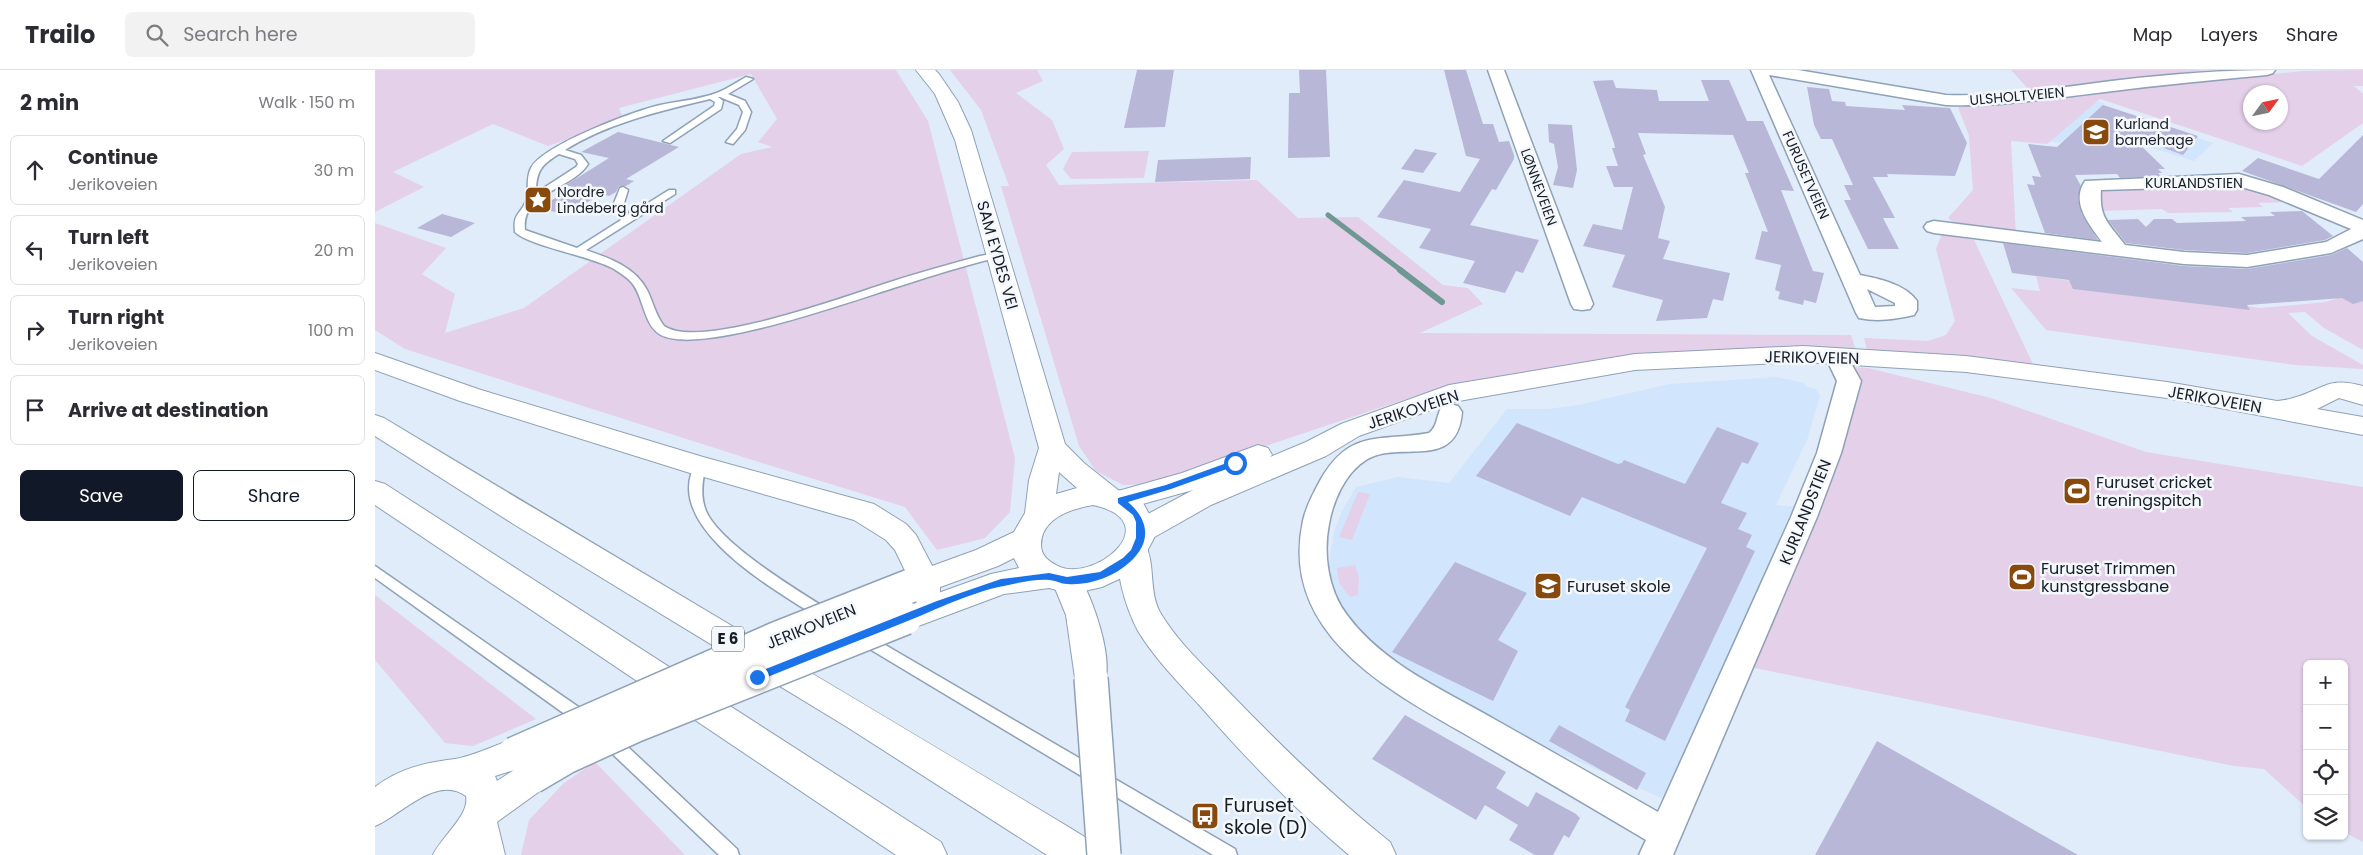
<!DOCTYPE html>
<html lang="en">
<head>
<meta charset="utf-8">
<style>
	:root { --surface:#fff; --page:#f2f2f3; --text:#2b2b33; --muted:#7c7c81; --line:#e1e1e2; --accent:#111827 }
	body { margin:0; font-family:Poppins,sans-serif; background:var(--page); color:var(--text) }
	.controls { position:absolute; right:15px; bottom:15px; display:grid; overflow:hidden; border-radius:8px; box-shadow:0 1px 4px #0004 }
	.controls button { width:45px; height:45px; display:grid; place-items:center; padding:0; border:0; border-bottom:1px solid var(--line); background:var(--surface); color:var(--text); font:25px sans-serif }
	.compass { position:absolute; left:1868px; top:15px; width:45px; height:45px; border-radius:50%; background:var(--surface); box-shadow:0 1px 4px #0004; rotate:57deg }
	.stop { position:absolute; width:15px; height:15px; margin:-11px; border:4px solid #1a73e8; border-radius:50%; background:#fff }
	.stop.end { background:#1a73e8; border-color:#fff; box-shadow:0 1px 5px #0008 }
	.list { margin:0; padding:0; list-style:none }
	h2 { display:flex; justify-content:space-between; align-items:center; height:65px; margin:0; padding:0 20px; font-size:21px }
	h2 small { font-size:16px; font-weight:400; color:var(--muted) }
	.list li { display:grid; grid-template-columns:32px 1fr auto; gap:15px; align-items:center; box-sizing:border-box; height:70px; margin:0 10px 10px; padding:0 10px; border:1px solid var(--line); border-radius:8px }
	.list b { display:block; font-size:19px; white-space:nowrap }
	.list p { margin:0; font-size:16px; white-space:nowrap; color:var(--muted) }
	.list em { font-size:16px; font-style:normal; color:var(--muted) }
	.actions { display:flex; gap:10px; padding:15px 20px }
	.actions a { flex:1; padding:11px 0; border:1px solid var(--accent); border-radius:8px; text-align:center; font-size:18px; color:var(--accent) }
	.actions .main { background:var(--accent); color:#fff }
	.icon { flex:none; width:28px; height:28px; fill:none; stroke:currentColor; stroke-width:2; stroke-linecap:round; stroke-linejoin:round }
	.map { position:relative; flex:none; width:1988px; height:785px; overflow:hidden }
	header { display:flex; align-items:center; gap:30px; box-sizing:border-box; height:70px; padding:0 25px; background:var(--surface); border-bottom:1px solid var(--line) }
	header strong { font-size:24px }
	nav { display:flex; gap:28px; margin-inline-start:auto; font-size:18px }
	.search { width:350px; height:45px; background:var(--page); display:flex; align-items:center; gap:12px; box-sizing:border-box; padding:0 18px; border-radius:8px; color:var(--muted); font-size:19px }
	main { display:flex }
	aside { flex:1; background:var(--surface) }
	.map>svg:first-child { display:block }
</style>
</head>
<body>
<header>
<strong>Trailo</strong>
<div class="search"><svg class="icon" aria-label="search" viewBox="0 0 24 24"><circle cx="10" cy="10" r="6"/><path d="M15 15l6 6"/></svg>Search here</div>
<nav><a>Map</a><a>Layers</a><a>Share</a></nav>
</header>
<main>
<aside>
<h2>2 min<small>Walk · 150 m</small></h2>
<ul class="list">
<li><svg class="icon" aria-label="ahead" viewBox="0 0 24 24"><path d="M12 20V5M6 11l6-6 6 6"/></svg><div><b>Continue</b><p>Jerikoveien</p></div><em>30 m</em></li>
<li><svg class="icon" aria-label="left" viewBox="0 0 24 24"><path d="M17 20v-9H6M10 6l-5 5 5 5"/></svg><div><b>Turn left</b><p>Jerikoveien</p></div><em>20 m</em></li>
<li><svg class="icon" aria-label="right" viewBox="0 0 24 24"><path d="M7 20v-9h11M14 6l5 5-5 5"/></svg><div><b>Turn right</b><p>Jerikoveien</p></div><em>100 m</em></li>
<li><svg class="icon" aria-label="arrive" viewBox="0 0 24 24"><path d="M6 21V4h12l-3 4 3 4H6"/></svg><div><b>Arrive at destination</b></div></li>
</ul>
<div class="actions"><a class="main">Save</a><a>Share</a></div>
</aside>
<div class="map">
<svg width="1988" height="785" viewBox="0 0 1988 785">
	<rect width="100%" height="100%" fill="#e0ecfa"/>
	<g fill="#d1e5fd">
		<path d="M1724 32 1729 33 1728 35 1838 73 1819 91 1755 71 1700 74 1631 67 1679 38Z"/>
		<path d="M1402 307 1428 313 1433 317 1441 319 1445 326 1432 370 1401 435 1423 437 1289 729 1170 677 1034 601 1003 579 977 552 969 539 956 509 954 494 959 462 967 441 981 417 1023 407 1074 413 1132 339H1173L1203 335 1295 314Z"/>
	</g>
	<g fill="#e4d0e9" fill-rule="evenodd">
		<path d="M0 0H521L553 51 640 388 635 442 610 468 562 480 530 437 371 388 30 279 0 260V153L71 178 47 204 80 224 70 263 149 238 366 84 397 77 383 72 402 49 376 4 244 38 247 46 205 65 173 76 118 54 18 102 49 117 0 142Z"/>
		<path d="M575 0H662L668 11 641 23 677 50 689 79 671 95 684 115 882 110 923 148 983 147 1068 215 1093 218 1108 234 1045 263 1476 265 1481 280 1422 279 1254 284 1055 321 777 414 748 415 721 401 704 376 626 116H634L606 40Z"/>
		<path d="M1636 0H1832L1655 21Z"/>
		<path d="M1988 0V16H1979L1988 24V53L1927 96 1725 29 1672 74 1636 71 1641 166 1584 157 1573 148 1598 120 1594 66 1583 37 1928 1ZM1876 22H1906V52H1876Z"/>
		<path d="M774 81 769 108 696 109 688 99 697 82Z"/>
		<path d="M1864 115 1881 118 1912 132 1883 133 1888 137 1853 138 1858 142 1793 143 1787 139 1724 141 1725 123 1734 118Z"/>
		<path d="M1567 164 1599 170 1658 294 1492 280 1489 268 1553 271 1571 265 1580 251 1561 179Z"/>
		<path d="M1661 206 1885 238 1951 232 1988 219V280L1949 258 1930 242 1913 243 1937 266 1988 295V299L1920 295 1671 260 1636 218 1665 221Z"/>
		<path d="M1467 297 1493 298 1616 328 1771 382 1988 417V772L1969 762V594H1932V738L1889 699 1859 696 1365 595 1429 447Z"/>
		<path d="M983 422 995 424 977 470 964 467Z"/>
		<path d="M980 495 984 508 983 525 975 527 964 513 962 498Z"/>
		<path d="M0 525 161 649 98 676 70 673 0 590Z"/>
		<path d="M220 692 310 785H146L154 750 189 713Z"/>
	</g>
	<g fill="none" stroke-linecap="round" stroke-linejoin="round">
		<path stroke="#6f9893" stroke-width="5" d="M953 145 1027 201"/>
		<path stroke="#6f9893" stroke-width="6" d="M1025 200 1067 232"/>
	</g>
	<g fill="#b8b7d7">
		<path d="M762 0H799L790 57 749 58Z"/>
		<path d="M924 0H951L955 87 913 88 914 23H925Z"/>
		<path d="M1069 0H1091L1108 54H1118L1124 72 1134 71 1139 85V89L1121 120 1117 119 1095 155 1164 170 1148 203 1141 201 1130 223 1088 213 1100 191 1044 178 1056 159 1002 147 1029 110 1085 122 1105 89 1091 86Z"/>
		<path d="M1238 10 1241 18 1282 20 1284 31H1334L1326 10H1354L1372 51H1388L1419 121 1406 120 1438 201 1449 203 1441 233 1429 230 1428 235 1403 229 1405 222 1400 220 1406 195 1380 189 1387 161 1393 162 1370 103H1374L1358 65 1263 63 1271 84 1268 85 1290 137 1283 168 1295 171 1288 189 1355 203 1348 231 1338 229 1332 248 1281 251 1288 230 1237 217 1250 185 1208 176 1218 154 1247 160 1258 117H1239L1231 96H1243L1237 78H1240L1239 73 1218 11Z"/>
		<path d="M1432 17 1454 19 1457 31 1470 32 1471 36 1530 40 1527 35 1575 38 1592 73 1580 106 1512 104 1513 107H1498L1520 148H1508L1524 179H1493L1469 130H1476L1469 115H1478L1457 69H1446L1439 55Z"/>
		<path d="M1728 35 1823 66 1808 85 1756 66 1790 99H1783L1787 103H1783L1786 106 1745 108 1742 104 1700 105 1706 116 1703 128 1707 144 1723 170 1670 163 1652 114 1660 115 1657 106 1666 107 1653 74 1682 77Z"/>
		<path d="M1173 54 1197 55 1202 100 1198 118 1178 115 1183 97 1179 74 1174 72Z"/>
		<path d="M243 62 304 77 251 109 259 111 251 116H244L241 122 234 126 226 124 191 145 165 138 197 117 191 115 234 88 206 82Z"/>
		<path d="M1988 65V134L1981 142 1867 101 1883 88 1944 109Z"/>
		<path d="M1040 79 1062 83 1048 103 1026 99Z"/>
		<path d="M876 87 875 109 780 112 783 90Z"/>
		<path d="M1927 141 1958 166 1950 170 1872 183 1809 180 1751 173 1733 150 1763 149 1771 157 1779 149H1797L1802 153 1871 151 1866 147 1900 146 1895 142Z"/>
		<path d="M67 144 100 153 76 167 42 158Z"/>
		<path d="M1628 173 1809 196 1872 199 1956 185 1972 178 1988 192V231L1978 234 1967 228 1872 235 1875 240 1698 219 1694 210 1637 203Z"/>
		<path d="M1142 353 1243 394 1247 393 1249 390 1310 414 1342 357 1384 373 1373 394 1367 392 1346 433 1372 443 1363 459 1377 465 1371 477 1380 481 1290 671 1250 651 1255 640 1250 637 1332 478 1207 427 1195 446 1101 406Z"/>
		<path d="M1080 492 1152 523 1123 570 1143 581 1118 631 1017 582Z"/>
		<path d="M1030 645 1131 702 1121 718 1153 737 1161 722 1201 744 1205 748 1194 768 1189 765 1178 785H1160L1134 770 1143 755 1110 735 1101 750 997 689Z"/>
		<path d="M1184 655 1271 703 1262 720 1174 671Z"/>
		<path d="M1502 671 1703 785H1440Z"/>
	</g>
	<g fill="none" stroke-linecap="round" stroke-linejoin="round">
		<defs>
			<g id="service">
				<path d="M371 7 378 9 353 24 370 31 376 42 370 60 358 74 351 72 362 59 368 42 364 35 345 27H343L348 31 346 39 295 73 288 71 339 36 340 32 335 29C285 41 233 53 190 80L206 85 213 94C197 120 146 122 150 160L202 178 246 150 239 133 245 118 248 117 253 120 249 133 254 145 294 120H300V124L211 180C234 188 260 197 272 220 278 232 281 246 289 256 323 280 466 228 506 215 539 204 572 195 605 186L627 182V186C592 195 558 205 525 216 479 230 326 286 286 265 268 255 269 227 257 213 252 207 245 203 239 199 216 186 154 176 140 162 138 142 145 146 151 131 155 123 150 109 156 98 168 75 255 43 281 36 301 31 325 30 344 22 353 18 362 12 371 7ZM184 84 200 89 203 94 201 97 161 123C161 101 166 95 184 84Z"/>
				<path d="M325 392 331 396C327 411 325 426 331 441 345 474 425 522 457 542L459 546 457 550 452 552 447 550C404 522 284 457 321 393Z"/>
				<path d="M0 496 215 645 218 650 215 655 210 657 205 655 0 508Z"/>
				<path d="M488 562 860 779 862 785H838L483 572 481 568 483 564Z"/>
				<path d="M233 662 239 664 362 779 364 785H344L227 674 225 669 227 664Z"/>
			</g>
			<g id="minor">
				<path d="M1113 0H1129L1218 234 1215 239 1207 240 1199 239 1196 234Z"/>
				<path d="M1376 0H1423L1571 25C1630 27 1687 17 1745 10 1797 4 1848 0 1900 0L1898 3 1892 5C1838 10 1784 15 1730 22 1677 28 1625 37 1571 35L1394 5 1485 205C1505 209 1530 214 1542 231V240L1539 245C1520 249 1503 252 1484 248L1481 243ZM1492 219 1520 233V236L1500 237Z"/>
				<path d="M1864 104 1908 117 1988 150V169L1956 183 1872 197 1809 194 1559 163 1552 161 1549 157 1552 153 1559 151 1727 172C1715 155 1695 133 1710 111ZM1863 116 1894 125 1976 159 1951 172 1872 185 1809 182 1750 175C1734 153 1724 149 1726 120Z"/>
				<path d="M1461 279 1469 281 1486 311 1466 383 1442 447 1298 785H1264L1271 770C1219 739 1166 708 1114 678 1030 628 902 572 928 451 931 436 939 422 946 409 976 358 1005 372 1054 363 1063 356 1061 346 1067 336L1075 334 1083 336 1087 342C1082 403 1024 369 991 390 970 403 958 431 954 454 948 484 953 520 972 545 1008 594 1067 619 1119 649 1174 680 1229 711 1283 742L1416 447 1442 383 1462 311 1450 286 1453 281Z"/>
			</g>
			<path id="tertiary" d="M1428 276 1591 286 1792 312 1902 331C1908 330 1913 330 1918 328 1950 319 1952 306 1988 316V335L1964 328 1942 339 1988 347V365L1792 328 1591 302 1428 292 1260 300 1078 332 984 366 951 386 836 435 776 469 766 472 756 469 751 461 756 453 818 420 746 440 736 437 732 430 736 423 807 403 883 375 893 378 897 385 895 387 931 372 966 354 1074 315 1260 284Z"/>
			<g id="secondary">
				<path d="M541 0H560L564 4 583 32 596 60 690 374 709 393 743 420 752 423 768 433 779 453V468L767 491 755 504 727 517 705 522 686 521 674 518 629 524 530 561 519 557 514 548 519 539 616 504 644 498 639 488 623 496 535 528 524 524 520 516 524 508 601 480 639 462 650 443 654 410 664 378 580 70 560 24ZM684 402 702 418 681 424ZM718 435C795 452 717 516 681 495 673 491 666 485 666 475 666 449 695 439 718 435Z"/>
				<path d="M139 669 151 673 156 684 152 693 157 691 169 696 175 707 169 718 122 752 130 785H58C67 766 95 745 91 726 61 704 25 746 0 756V717C25 698 49 693 80 689 96 687 123 674 139 669ZM139 700 122 711 120 706Z"/>
			</g>
			<g id="motorway">
				<path d="M0 283 103 319 328 387 499 434 531 454 541 465 565 511V526L561 535 541 557 530 561 519 557 514 548 519 539 535 522V511L520 480 511 470 479 450 315 403 85 331 0 300Z"/>
				<path d="M0 345 9 348C245 491 483 629 718 772L724 785H672L472 657 140 455 0 366Z"/>
				<path d="M0 411 10 414 566 772 572 785H521L0 435Z"/>
				<path d="M759 471 770 474C781 495 773 522 786 544 803 572 828 595 851 619 903 673 956 725 1015 772L1021 785H974C920 740 872 689 826 637 804 613 780 589 763 561 752 540 736 496 748 474Z"/>
				<path d="M692 499 703 503C717 528 741 590 728 618L716 622 704 618 700 608 691 545 677 511 681 503Z"/>
			</g>
		</defs>
		<use href="#service" stroke="#8ea1b7" stroke-width="3"/>
		<use href="#minor" stroke="#8ea1b7" stroke-width="3"/>
		<use href="#tertiary" stroke="#8ea1b7" stroke-width="2"/>
		<use href="#secondary" stroke="#8ea1b7" stroke-width="2"/>
		<use href="#motorway" stroke="#8ea1b7" stroke-width="2"/>
		<use href="#service" fill="#fff" fill-rule="evenodd"/>
		<use href="#minor" fill="#fff" fill-rule="evenodd"/>
		<use href="#tertiary" fill="#fff" fill-rule="evenodd"/>
		<use href="#secondary" fill="#fff" fill-rule="evenodd"/>
		<use href="#motorway" fill="#fff" fill-rule="evenodd"/>
		<defs>
			<g id="secondary-bridge">
				<path d="M139 684 403 568 535 516"/>
				<path d="M157 707 191 687 259 656 530 548"/>
			</g>
			<path id="motorway-bridge" d="M716 608 729 785"/>
		</defs>
		<use href="#secondary-bridge" stroke="#8ea1b7" stroke-width="36" stroke-linecap="butt"/>
		<use href="#motorway-bridge" stroke="#8ea1b7" stroke-width="36" stroke-linecap="butt"/>
		<use href="#secondary-bridge" stroke="#fff" stroke-width="33"/>
		<use href="#motorway-bridge" stroke="#fff" stroke-width="33"/>
	</g>
	<path fill="#1a73e8" d="M860 390 863 391V395L796 419 753 432C774 450 777 472 755 492 739 507 713 516 692 514 686 514 680 510 674 510 660 509 642 513 629 516 601 521 566 537 540 548 488 569 437 589 385 610H378L377 607 378 604 562 531 626 509 674 503 692 507 725 502 748 488 756 480 761 468V452L758 445 743 433V428L791 415Z"/>
	<defs>
		<symbol id="school-square" viewBox="-11 -11 22 22"><rect x="-9" y="-9" width="18" height="18" rx="4" fill="#87490c" stroke="#f4f8fd"/><path d="M0-5L7-2L0 1L-7-2ZM-4 1L0 2.5L4 1V4Q0 6-4 4Z" fill="#fff"/></symbol>
		<symbol id="sight-square" viewBox="-11 -11 22 22"><rect x="-9" y="-9" width="18" height="18" rx="4" fill="#87490c" stroke="#f4f8fd"/><path d="M0-6L1.8-2.2L6-1.7L2.9 1.2L3.7 5.4L0 3.3L-3.7 5.4L-2.9 1.2L-6-1.7L-1.8-2.2Z" fill="#fff"/></symbol>
		<symbol id="stadium-square" viewBox="-11 -11 22 22"><rect x="-9" y="-9" width="18" height="18" rx="4" fill="#87490c" stroke="#f4f8fd"/><path d="M0-5a6.5 5 0 1 0 0 10a6.5 5 0 1 0 0-10ZM-3.5-1.8h7v3.6h-7Z" fill="#fff"/></symbol>
		<symbol id="bus-square" viewBox="-11 -11 22 22"><rect x="-9" y="-9" width="18" height="18" rx="4" fill="#87490c" stroke="#f4f8fd"/><path d="M-5-6H5V4H4V6H2V4H-2V6H-4V4H-5ZM-3.5-4V0h7V-4ZM-3.5 1.2v1.5H-2V1.2ZM2 1.2v1.5H3.5V1.2Z" fill="#fff"/></symbol>
	</defs>
	<g fill-rule="evenodd">
		<use href="#school-square" x="1705" y="46" width="32" height="32"/>
		<use href="#sight-square" x="147" y="114" width="32" height="32"/>
		<use href="#stadium-square" x="1686" y="405" width="32" height="32"/>
		<use href="#stadium-square" x="1631" y="491" width="32" height="32"/>
		<use href="#school-square" x="1157" y="500" width="32" height="32"/>
		<use href="#bus-square" x="814" y="730" width="32" height="32"/>
	</g>
	<g text-anchor="middle" stroke-width="5" stroke-linejoin="round" paint-order="stroke">
		<g font-size="14" fill="#161d25" stroke="#f4f8fd">
			<text transform="translate(1642 26) rotate(-5)" y="5">ULSHOLTVEIEN</text>
			<text transform="translate(1431 105) rotate(66)" y="5">FURUSETVEIEN</text>
			<text x="1819" y="118">KURLANDSTIEN</text>
			<text transform="translate(1164 117) rotate(70)" y="5">LØNNEVEIEN</text>
		</g>
		<g font-size="14" fill="#161d25" stroke="#f4f8fd" text-anchor="start">
			<text x="1740" y="59">Kurland<tspan x="1740" dy="16">barnehage</tspan></text>
			<text x="182" y="127">Nordre<tspan x="182" dy="16">Lindeberg gård</tspan></text>
		</g>
		<rect fill="#f4f8fd" stroke="#595f66" stroke-width="1" x="337" y="556.5" width="32" height="25" rx="4"/>
		<g font-size="15" font-weight="bold" fill="#161d25">
			<text x="353" y="574">E 6</text>
		</g>
		<g font-size="16" fill="#161d25" stroke="#f4f8fd">
			<text transform="translate(623 185) rotate(74)" y="6">SAM EYDES VEI</text>
			<text transform="translate(1437 287) rotate(1)" y="6">JERIKOVEIEN</text>
			<text transform="translate(1840 329) rotate(10)" y="6">JERIKOVEIEN</text>
			<text transform="translate(1038 339) rotate(-18)" y="6">JERIKOVEIEN</text>
			<text transform="translate(1430 442) rotate(-68)" y="6">KURLANDSTIEN</text>
			<text transform="translate(436 556) rotate(-22)" y="6">JERIKOVEIEN</text>
		</g>
		<g font-size="16" fill="#161d25" stroke="#f4f8fd" text-anchor="start">
			<text x="1721" y="418">Furuset cricket<tspan x="1721" dy="18">treningspitch</tspan></text>
			<text x="1666" y="504">Furuset Trimmen<tspan x="1666" dy="18">kunstgressbane</tspan></text>
			<text x="1192" y="522">Furuset skole</text>
		</g>
		<g font-size="19" fill="#161d25" stroke="#f4f8fd" text-anchor="start">
			<text x="849" y="742">Furuset<tspan x="849" dy="22">skole (D)</tspan></text>
		</g>
	</g>
</svg>
<div class="controls">
<button>+</button>
<button>−</button>
<button><svg class="icon" aria-label="locate" viewBox="0 0 24 24"><circle cx="12" cy="12" r="6"/><path d="M12 2v4M12 18v4M2 12h4M18 12h4"/></svg></button>
<button><svg class="icon" aria-label="layers" viewBox="0 0 24 24"><path d="M12 4l9 5-9 5-9-5zM3 14l9 5 9-5"/></svg></button>
</div>
<svg class="compass" viewBox="-18 -18 36 36"><path d="M0-13l5 13h-10z" fill="#e53935"/><path d="M0 13l5-13h-10z" fill="#7c7c81"/></svg>
<div class="stop" style="left:860px;top:393px"></div>
<div class="stop end" style="left:382px;top:607px"></div>
</div>
</main>
</body>
</html>
